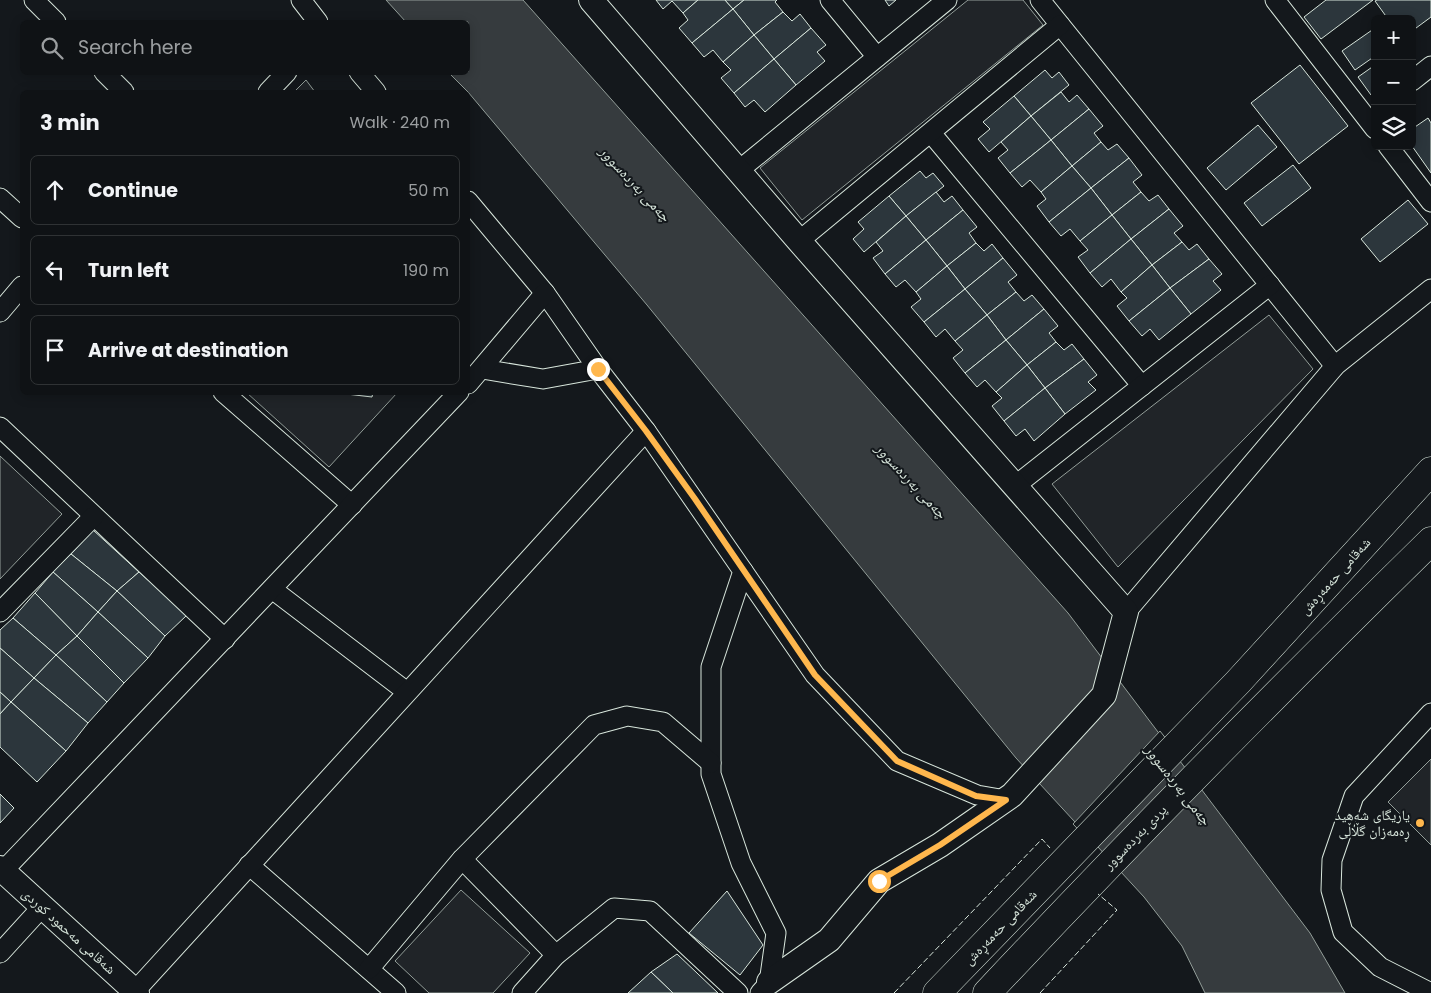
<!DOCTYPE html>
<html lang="en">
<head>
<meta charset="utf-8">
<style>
	:root { --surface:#0f1215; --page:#181b1e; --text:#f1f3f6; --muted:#9b9ea0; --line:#2f3234 }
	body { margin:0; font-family:Poppins,"Noto Naskh Arabic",sans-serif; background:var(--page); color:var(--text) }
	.controls { position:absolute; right:15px; top:15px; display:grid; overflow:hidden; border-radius:8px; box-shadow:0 2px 12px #0003 }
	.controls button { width:45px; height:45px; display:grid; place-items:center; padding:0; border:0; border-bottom:1px solid var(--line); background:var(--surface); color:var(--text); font:25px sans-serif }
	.stop { position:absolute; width:15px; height:15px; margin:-11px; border:4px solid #ffb74d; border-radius:50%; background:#fff }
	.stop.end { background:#ffb74d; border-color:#fff; box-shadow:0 1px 5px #0008 }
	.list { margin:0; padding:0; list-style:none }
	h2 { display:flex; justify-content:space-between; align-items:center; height:65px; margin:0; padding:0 20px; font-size:21px }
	h2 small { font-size:16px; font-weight:400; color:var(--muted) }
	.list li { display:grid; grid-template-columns:32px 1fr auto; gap:15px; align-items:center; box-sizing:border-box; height:70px; margin:0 10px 10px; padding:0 10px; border:1px solid var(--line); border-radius:8px }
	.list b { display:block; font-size:19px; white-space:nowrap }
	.list em { font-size:16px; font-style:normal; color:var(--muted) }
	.icon { flex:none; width:28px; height:28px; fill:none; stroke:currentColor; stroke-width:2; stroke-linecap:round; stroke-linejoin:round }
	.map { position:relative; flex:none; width:1431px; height:993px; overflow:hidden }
	.search { position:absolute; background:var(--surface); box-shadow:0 2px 12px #0003; left:20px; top:20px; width:450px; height:55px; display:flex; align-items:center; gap:12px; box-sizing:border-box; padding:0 18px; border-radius:8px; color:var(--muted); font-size:19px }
	.panel { position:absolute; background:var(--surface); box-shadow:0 2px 12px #0003; left:20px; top:90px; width:450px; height:305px; border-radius:8px }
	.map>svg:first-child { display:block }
</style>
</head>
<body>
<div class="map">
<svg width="1431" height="993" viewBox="0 0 1431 993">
	<rect width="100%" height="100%" fill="#14181c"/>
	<g fill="#202428" stroke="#939e99">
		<path d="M968 0H1023L1043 25 802 220 760 168Z"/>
		<path d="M306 80 315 92H294Z"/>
		<path d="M1269 315 1313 369 1118 567 1052 484Z"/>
		<path d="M247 393H397L329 467Z"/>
		<path d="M0 456 62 514 0 579Z"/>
		<path d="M1431 759V845L1388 802Z"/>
		<path d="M461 890 530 953 493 993H429L395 961Z"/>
	</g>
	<path fill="#363b3e" stroke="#939e99" d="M386 0H523L1068 613 1310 933 1345 993H1205L1182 946 1144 897 1016 758 647 305 468 92 449 73 468 72V22H406Z"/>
	<path fill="#14181c" stroke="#939e99" d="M1160 731 1181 758 1096 848 1073 824Z"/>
	<g fill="#2c363c" stroke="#d8e6dc">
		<path d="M656 0H698L683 13 672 1 663 9Z"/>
		<path d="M698 0H725L733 9 692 43 679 28 688 20 683 13Z"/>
		<path d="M725 0H744L733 9Z"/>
		<path d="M744 0H777L775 2 783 12 754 35 733 9Z"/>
		<path d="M885 0H896L889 6Z"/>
		<path d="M1326 0H1373L1321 39 1304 17Z"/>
		<path d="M1377 0H1431V17L1412 31V19H1388L1375 1Z"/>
		<path d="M733 9 754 35 723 62 713 50 704 57 692 43Z"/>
		<path d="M783 12 792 21 800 14 811 28 774 59 754 35Z"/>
		<path d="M811 28 826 45 817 52 825 61 796 85 774 59Z"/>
		<path d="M1375 28V56L1355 70 1342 51Z"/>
		<path d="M754 35 774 59 734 93 721 78 731 70 723 62Z"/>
		<path d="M774 59 796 85 765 112 754 100 745 107 734 93Z"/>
		<path d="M1300 65 1348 126 1299 164 1251 103Z"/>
		<path d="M1375 65V92L1371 95 1358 77Z"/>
		<path d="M1045 70 1052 78 1059 72 1069 85 1031 116 1014 96Z"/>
		<path d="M1061 92 1069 102 1077 95 1089 109 1051 140 1031 116Z"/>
		<path d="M1014 96 1031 116 989 152 978 139 990 129 983 122Z"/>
		<path d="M1089 109 1103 126 1094 133 1101 142 1072 166 1051 140Z"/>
		<path d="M1031 116 1051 140 1010 173 998 158 1008 150 1001 142Z"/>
		<path d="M1428 118 1431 123V173L1412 146V129Z"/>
		<path d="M1258 125 1277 147 1226 190 1207 168Z"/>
		<path d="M1051 140 1072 166 1041 192 1030 180 1022 187 1010 173Z"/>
		<path d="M1101 142 1108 150 1117 144 1129 158 1091 188 1072 166Z"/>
		<path d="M1129 158 1142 175 1133 182 1141 192 1112 215 1091 188Z"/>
		<path d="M1293 165 1311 188 1262 226 1244 203Z"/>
		<path d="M1072 166 1091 188 1049 222 1037 206 1046 199 1041 192Z"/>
		<path d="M920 171 926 178 933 173 944 186 906 216 889 196Z"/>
		<path d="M1091 188 1112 215 1080 241 1070 229 1061 236 1049 222Z"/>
		<path d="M936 192 944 202 952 196 963 210 926 240 906 216Z"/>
		<path d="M1141 192 1149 201 1158 195 1169 209 1131 239 1112 215Z"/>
		<path d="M889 196 906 216 864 252 853 239 864 229 858 222Z"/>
		<path d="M1408 200 1428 224 1380 262 1361 239Z"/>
		<path d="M1169 209 1183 226 1174 233 1182 242 1152 265 1131 239Z"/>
		<path d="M963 210 977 227 969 233 976 243 947 266 926 240Z"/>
		<path d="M1112 215 1131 239 1090 273 1078 257 1088 250 1080 241Z"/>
		<path d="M906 216 926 240 885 274 873 258 883 251 876 242Z"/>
		<path d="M1131 239 1152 265 1121 292 1111 279 1102 287 1090 273Z"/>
		<path d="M926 240 947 266 916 292 905 280 896 287 885 274Z"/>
		<path d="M1182 242 1189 250 1197 244 1209 259 1170 288 1152 265Z"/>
		<path d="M976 243 984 251 992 244 1003 258 965 289 947 266Z"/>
		<path d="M1003 258 1017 275 1008 282 1016 292 987 315 965 289Z"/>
		<path d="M1209 259 1222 274 1213 281 1221 290 1191 314 1170 288Z"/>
		<path d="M1152 265 1170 288 1129 321 1117 306 1127 298 1121 292Z"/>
		<path d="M947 266 965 289 924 322 911 307 921 299 916 292Z"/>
		<path d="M1170 288 1191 314 1159 340 1150 329 1142 336 1129 321Z"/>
		<path d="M965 289 987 315 955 341 945 329 936 337 924 322Z"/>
		<path d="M1016 292 1024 301 1032 295 1044 309 1006 340 987 315Z"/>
		<path d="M1044 309 1058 326 1049 333 1056 342 1027 365 1006 340Z"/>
		<path d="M987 315 1006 340 965 373 953 358 963 350 955 341Z"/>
		<path d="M1006 340 1027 365 996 392 985 380 977 387 965 373Z"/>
		<path d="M1056 342 1064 350 1072 344 1084 359 1045 388 1027 365Z"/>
		<path d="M1084 359 1097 375 1088 382 1096 390 1065 414 1045 388Z"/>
		<path d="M1027 365 1045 388 1004 421 992 406 1002 398 996 392Z"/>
		<path d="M1045 388 1065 414 1034 441 1025 429 1016 436 1004 421Z"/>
		<path d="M329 392H373L372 397Z"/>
		<path d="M93 530 139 572 117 591 71 554Z"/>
		<path d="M71 554 117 591 98 612 53 572Z"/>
		<path d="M53 572 98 612 77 636 35 593Z"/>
		<path d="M139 572 187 615 165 636 117 591Z"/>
		<path d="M117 591 165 636 148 658 98 612Z"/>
		<path d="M35 593 77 636 56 655 13 618Z"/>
		<path d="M98 612 148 658 124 683 77 636Z"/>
		<path d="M13 618 56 655 34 678 0 648V630Z"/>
		<path d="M77 636 124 683 107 702 56 655Z"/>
		<path d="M0 648 34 678 11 702 0 692Z"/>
		<path d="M56 655 107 702 88 723 34 678Z"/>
		<path d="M34 678 88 723 66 751 11 702Z"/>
		<path d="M0 692 11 702 0 714Z"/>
		<path d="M11 702 66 751 37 782 0 747V714Z"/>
		<path d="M0 794 14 808 0 823Z"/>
		<path d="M727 891 763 945 740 975 689 933Z"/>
		<path d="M677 954 718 993H673L651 972Z"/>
		<path d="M651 972 673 993H628Z"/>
	</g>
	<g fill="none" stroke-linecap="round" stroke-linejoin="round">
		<defs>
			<g id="minor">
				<path d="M34 0 56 22"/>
				<path d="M301 0 318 22"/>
				<path d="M830 0 877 57"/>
				<path d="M1040 0 1335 366"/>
				<path d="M1275 0 1375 129"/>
				<path d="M104 72 124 92"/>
				<path d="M359 72 376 92"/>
				<path d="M1412 81 1431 66"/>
				<path d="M268 92 287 72"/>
				<path d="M931 133 1142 386"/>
				<path d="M1388 146 1431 202"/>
				<path d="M738 171 947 0"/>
				<path d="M0 198 22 218"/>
				<path d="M468 201 545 293 598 369 646 431 743 571 711 667V774L741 863 776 933 769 983 760 993"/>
				<path d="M799 241 1060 25"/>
				<path d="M0 312 22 286"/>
				<path d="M482 369 543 379 598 369"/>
				<path d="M468 384 545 293"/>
				<path d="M223 392 352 505"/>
				<path d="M0 427 225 639"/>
				<path d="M1015 486 1270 285"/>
				<path d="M743 571 815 675 897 761 977 795 1006 800"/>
				<path d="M272 589 407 692"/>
				<path d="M0 612 94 516"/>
				<path d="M1126 612 1336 365 1431 289"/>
				<path d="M1431 713 1354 796 1332 860 1331 890 1343 932 1380 967 1431 993"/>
				<path d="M462 859 556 955"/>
				<path d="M249 865 396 993"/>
				<path d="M3 871 459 392"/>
				<path d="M0 953 42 907"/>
				<path d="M369 969 462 859 594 725 627 716 663 722 711 763"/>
				<path d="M135 991 646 431"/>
				<path d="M522 993 556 955 614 908 650 911 738 993"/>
			</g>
			<g id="tertiary">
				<path d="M591 0 799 241 1126 612 1104 695 1012 795 940 845 879 881 829 940 769 982"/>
				<path d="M0 868 137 993"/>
			</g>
			<g id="trunk">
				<path d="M937 993 1238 682 1431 471"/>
				<path d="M987 993C1132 839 1280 689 1431 541"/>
			</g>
		</defs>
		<use href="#minor" stroke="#d8e6dc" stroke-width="21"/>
		<use href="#tertiary" stroke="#d8e6dc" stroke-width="26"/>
		<use href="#trunk" stroke="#d8e6dc" stroke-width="29"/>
		<use href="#minor" stroke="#14181c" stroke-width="19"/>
		<use href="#tertiary" stroke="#14181c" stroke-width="24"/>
		<use href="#trunk" stroke="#14181c" stroke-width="28"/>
		<g stroke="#d8e6dc" stroke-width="1" stroke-dasharray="6 2.5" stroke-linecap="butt">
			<path d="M894 993 1042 839 1050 848"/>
			<path d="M1040 993 1117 910 1098 894"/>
		</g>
	</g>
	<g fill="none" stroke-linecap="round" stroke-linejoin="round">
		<path stroke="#ffb74d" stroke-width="6" d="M598 369 646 431 695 499 815 675 897 761 976 796 1006 800 940 845 879 881"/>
	</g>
	<circle fill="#ffb74d" stroke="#14181c" stroke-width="2" cx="1420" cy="823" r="5"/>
	<g text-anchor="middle" stroke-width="4" stroke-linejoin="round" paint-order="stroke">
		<g font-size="14" fill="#d8e6dc" stroke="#14181c">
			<text transform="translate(1335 576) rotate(-48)" y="5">شەقامی حەمەڕەش</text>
			<text transform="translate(1135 837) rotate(-46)" y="5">پردی بەردەسوور</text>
			<text transform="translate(1000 927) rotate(-46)" y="5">شەقامی حەمەڕەش</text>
			<text transform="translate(69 931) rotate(42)" y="5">شەقامی مەحمود کوردی</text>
		</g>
		<g font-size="14" fill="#d8e6dc" stroke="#14181c" text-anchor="end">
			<text x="1410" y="820">یاریگای شەهید<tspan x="1410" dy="16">ڕەمەزان گڵاڵی</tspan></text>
		</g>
		<g font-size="15" font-style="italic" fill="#d8e6dc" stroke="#14181c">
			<text transform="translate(635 184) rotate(47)" y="5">چەمی بەردەسوور</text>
			<text transform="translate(911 481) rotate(47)" y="5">چەمی بەردەسوور</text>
			<text transform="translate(1178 785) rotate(52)" y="5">چەمی بەردەسوور</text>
		</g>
	</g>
</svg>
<div class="controls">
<button>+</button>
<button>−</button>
<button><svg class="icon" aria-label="layers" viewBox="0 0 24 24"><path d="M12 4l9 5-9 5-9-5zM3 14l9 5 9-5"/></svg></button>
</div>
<div class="stop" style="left:879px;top:881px"></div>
<div class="stop end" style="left:598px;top:369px"></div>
<div class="search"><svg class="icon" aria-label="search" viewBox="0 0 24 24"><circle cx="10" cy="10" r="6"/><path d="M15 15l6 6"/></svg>Search here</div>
<section class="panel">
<h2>3 min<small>Walk · 240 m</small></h2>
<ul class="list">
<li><svg class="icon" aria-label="ahead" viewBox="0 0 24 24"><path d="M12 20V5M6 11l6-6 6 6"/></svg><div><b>Continue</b></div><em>50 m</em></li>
<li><svg class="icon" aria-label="left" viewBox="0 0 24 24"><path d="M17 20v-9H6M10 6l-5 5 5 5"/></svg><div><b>Turn left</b></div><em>190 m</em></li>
<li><svg class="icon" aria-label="arrive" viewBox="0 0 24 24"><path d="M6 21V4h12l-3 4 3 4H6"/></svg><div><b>Arrive at destination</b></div></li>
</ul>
</section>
</div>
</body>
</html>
